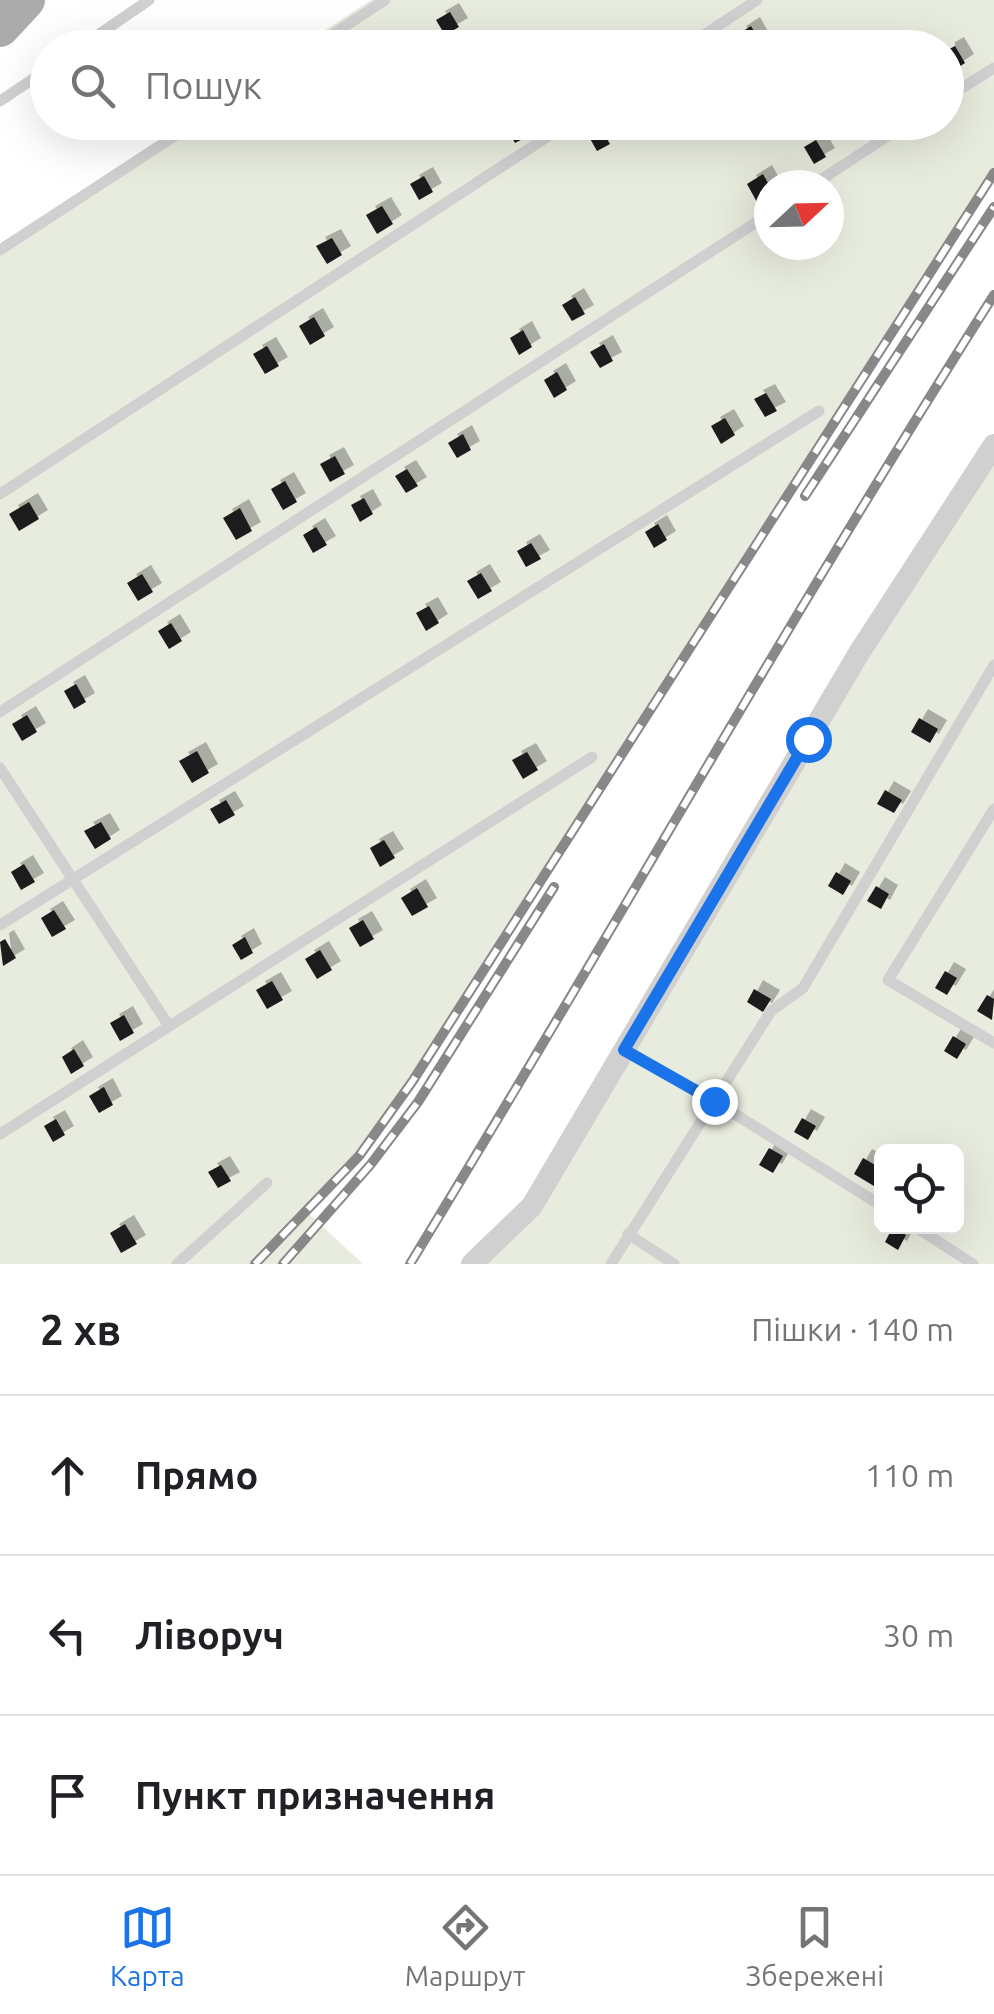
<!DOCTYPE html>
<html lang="uk">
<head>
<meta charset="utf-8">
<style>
	:root { --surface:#fff; --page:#f2f2f2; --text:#202124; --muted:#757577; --line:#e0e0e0; --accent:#1a73e8 }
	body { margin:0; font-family:Ubuntu,sans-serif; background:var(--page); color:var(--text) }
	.controls { position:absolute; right:30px; bottom:30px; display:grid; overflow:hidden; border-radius:15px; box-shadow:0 10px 40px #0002 }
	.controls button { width:90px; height:90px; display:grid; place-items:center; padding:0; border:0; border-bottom:2px solid var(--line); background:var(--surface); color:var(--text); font:50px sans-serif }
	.compass { position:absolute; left:754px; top:170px; width:90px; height:90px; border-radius:50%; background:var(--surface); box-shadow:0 10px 40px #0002; rotate:68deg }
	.stop { position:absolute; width:30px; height:30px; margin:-22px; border:8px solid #1a73e8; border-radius:50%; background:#fff }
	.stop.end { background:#1a73e8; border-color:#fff; box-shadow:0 2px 10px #0008 }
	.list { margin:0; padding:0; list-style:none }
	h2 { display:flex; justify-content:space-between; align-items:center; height:130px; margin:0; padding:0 40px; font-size:42px }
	h2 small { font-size:32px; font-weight:400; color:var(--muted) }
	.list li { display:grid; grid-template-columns:65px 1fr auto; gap:30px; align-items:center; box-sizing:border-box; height:160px; padding:0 40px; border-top:2px solid var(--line) }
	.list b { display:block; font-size:38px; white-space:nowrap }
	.list em { font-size:32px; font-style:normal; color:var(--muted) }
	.icon { flex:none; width:55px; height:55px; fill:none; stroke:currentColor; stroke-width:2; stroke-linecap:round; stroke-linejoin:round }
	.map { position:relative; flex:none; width:994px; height:1264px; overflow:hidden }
	.search { position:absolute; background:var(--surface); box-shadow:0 10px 40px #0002; left:30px; right:30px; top:30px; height:110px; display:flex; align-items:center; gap:25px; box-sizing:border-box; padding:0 35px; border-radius:55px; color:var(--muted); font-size:38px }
	.sheet { height:610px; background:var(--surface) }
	nav { display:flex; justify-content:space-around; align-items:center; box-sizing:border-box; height:140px; border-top:2px solid var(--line); background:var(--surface); font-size:28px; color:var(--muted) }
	nav a { display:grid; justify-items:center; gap:5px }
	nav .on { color:var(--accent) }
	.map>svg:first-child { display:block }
</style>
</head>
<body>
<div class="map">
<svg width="994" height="1264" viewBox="0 0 994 1264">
	<defs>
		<filter id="shadow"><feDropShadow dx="9" dy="-9" stdDeviation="0" flood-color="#0004"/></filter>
	</defs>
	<rect width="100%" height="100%" fill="#fff"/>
	<g fill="#e8ecde" fill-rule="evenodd">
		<path d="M371 0H994V173L412 1082 359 1156 307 1212 363 1264H0V246L186 123 946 122V48L299 47ZM769 185H829V245H769Z"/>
		<path d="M994 459V1264H488L560 1180 858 672ZM882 1152H956V1226H882Z"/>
	</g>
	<g fill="#1a1a1a" filter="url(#shadow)">
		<path d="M450 12 459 27 445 35 436 20Z"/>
		<path d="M751 26 761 44 744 48 737 35Z"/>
		<path d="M955 46 965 63 951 72 946 65V51Z"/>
		<path d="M510 122H526L532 134 515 143 505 125Z"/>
		<path d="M600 128 610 144 597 151 588 135Z"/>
		<path d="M816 140 826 157 814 164 804 147Z"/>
		<path d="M763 174 769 185V198L758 204 747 184Z"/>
		<path d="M424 176 433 192 419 200 410 184Z"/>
		<path d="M382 206 393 224 377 234 366 215Z"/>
		<path d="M332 238 342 255 327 264 316 246Z"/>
		<path d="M575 297 585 314 572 321 562 305Z"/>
		<path d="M314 317 325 336 310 345 299 326Z"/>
		<path d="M523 330 532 347 519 355 510 338Z"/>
		<path d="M604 344 613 361 600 368 590 352Z"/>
		<path d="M267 346 279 366 265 374 253 354Z"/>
		<path d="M557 372 567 390 554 398 544 380Z"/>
		<path d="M766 393 777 411 765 417 754 399Z"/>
		<path d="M725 418 735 435 721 444 711 426Z"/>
		<path d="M463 434 471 450 457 458 448 443Z"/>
		<path d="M335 456 345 474 330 482 320 464Z"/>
		<path d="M407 469 418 486 406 493 395 476Z"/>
		<path d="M285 481 297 502 283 510 271 489Z"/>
		<path d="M364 498 373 514 360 522 351 505Z"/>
		<path d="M29 502 39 519 19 531 9 514Z"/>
		<path d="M240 508 252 531 236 540 223 518Z"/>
		<path d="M658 524 667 540 654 548 645 532Z"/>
		<path d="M316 527 327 545 313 553 303 535Z"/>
		<path d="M531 543 541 559 526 567 517 551Z"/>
		<path d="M481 573 492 591 478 599 467 581Z"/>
		<path d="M142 574 153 592 138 601 127 583Z"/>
		<path d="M429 606 439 623 426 631 416 613Z"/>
		<path d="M171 623 182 641 169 649 158 631Z"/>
		<path d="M76 684 86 702 74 709 64 691Z"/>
		<path d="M27 715 37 732 22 741 12 724Z"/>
		<path d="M919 718 938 729 930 743 911 732Z"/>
		<path d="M197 751 209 773 192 783 179 761Z"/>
		<path d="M527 752 538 770 523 779 512 760Z"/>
		<path d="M885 790 902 800 894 813 877 804Z"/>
		<path d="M226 800 235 815 219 824 210 809Z"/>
		<path d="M101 822 111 839 95 849 84 831Z"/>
		<path d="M384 840 395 858 380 867 370 848Z"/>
		<path d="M24 864 35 882 21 890 11 872Z"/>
		<path d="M836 872 851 881 843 895 828 886Z"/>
		<path d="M876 886 889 894 881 909 867 901Z"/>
		<path d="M417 888 428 907 412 916 401 898Z"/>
		<path d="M54 910 66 929 52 937 41 918Z"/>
		<path d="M363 920 374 939 360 947 349 928Z"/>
		<path d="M245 937 253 953 241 960 232 945Z"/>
		<path d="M5 939 16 958 3 966 0 942Z"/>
		<path d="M320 950 332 970 317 979 305 959Z"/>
		<path d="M945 971 957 978 947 995 935 988Z"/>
		<path d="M272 981 283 1000 267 1009 256 990Z"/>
		<path d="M754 989 771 999 763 1012 747 1002Z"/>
		<path d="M987 995 994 999 992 1020 977 1011Z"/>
		<path d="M124 1015 134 1033 120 1041 110 1023Z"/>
		<path d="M953 1036 966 1044 957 1059 944 1051Z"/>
		<path d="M74 1049 84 1066 71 1074 62 1057Z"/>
		<path d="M104 1087 113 1105 99 1113 89 1096Z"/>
		<path d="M802 1118 816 1126 808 1140 794 1132Z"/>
		<path d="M56 1119 65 1135 53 1142 44 1126Z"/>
		<path d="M769 1148 783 1156 773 1173 759 1165Z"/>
		<path d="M863 1158 882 1169 874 1186 854 1174Z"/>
		<path d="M221 1165 231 1181 218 1188 208 1172Z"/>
		<path d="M125 1224 137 1244 121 1253 110 1233Z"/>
		<path d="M893 1227 906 1235 898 1250 885 1242Z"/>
	</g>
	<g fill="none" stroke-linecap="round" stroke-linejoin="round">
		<g stroke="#d0d0d0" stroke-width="11">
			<path d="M79 48 149 0"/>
			<path d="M312 48 385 0"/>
			<path d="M684 48 757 0"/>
			<path d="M946 98 994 68"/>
			<path d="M0 101 48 69"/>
			<path d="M813 185 909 122"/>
			<path d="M0 250 196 122"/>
			<path d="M0 494 570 122"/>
			<path d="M0 712 769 214"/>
			<path d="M0 768 169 1026"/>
			<path d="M994 809 888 980 994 1043"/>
			<path d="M0 925 819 411"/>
			<path d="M625 1050 714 1101 882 1206"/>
			<path d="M0 1134 592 757"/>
			<path d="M914 1226 973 1264"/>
			<path d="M628 1234 674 1264"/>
			<path d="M177 1264 267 1183"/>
			<path d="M611 1264 771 1011 803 988 994 665"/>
		</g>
		<path stroke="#d0d0d0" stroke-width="22" d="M472 1264 532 1206 859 653 994 445"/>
		<path stroke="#ababab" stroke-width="38" d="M0 28 26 0"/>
		<defs>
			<g id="rail">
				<path d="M805 496 994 207"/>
				<path d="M255 1264 359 1156 412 1082 994 173"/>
				<path d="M283 1264 371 1164 418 1102 554 887"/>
				<path d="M410 1264C607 942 792 613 994 295"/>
			</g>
		</defs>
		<use href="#rail" stroke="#888" stroke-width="10"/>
		<use href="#rail" stroke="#fff" stroke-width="6" stroke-dasharray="19" stroke-linecap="butt"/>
	</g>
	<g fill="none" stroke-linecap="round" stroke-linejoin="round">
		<path stroke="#1a73e8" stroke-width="12" d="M714 1101 624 1050 808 739"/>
	</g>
</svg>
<div class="controls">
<button><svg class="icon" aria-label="locate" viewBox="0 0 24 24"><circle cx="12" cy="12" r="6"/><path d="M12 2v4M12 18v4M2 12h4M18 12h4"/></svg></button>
</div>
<svg class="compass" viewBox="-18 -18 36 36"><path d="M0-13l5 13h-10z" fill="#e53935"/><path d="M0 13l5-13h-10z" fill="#757577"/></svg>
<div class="stop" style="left:808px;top:739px"></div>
<div class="stop end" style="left:714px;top:1101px"></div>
<div class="search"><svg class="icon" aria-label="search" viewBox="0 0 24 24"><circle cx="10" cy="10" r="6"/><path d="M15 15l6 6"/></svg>Пошук</div>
</div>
<section class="sheet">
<h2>2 хв<small>Пішки · 140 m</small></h2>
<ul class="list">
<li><svg class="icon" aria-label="ahead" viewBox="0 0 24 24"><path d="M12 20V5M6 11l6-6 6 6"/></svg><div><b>Прямо</b></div><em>110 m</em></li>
<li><svg class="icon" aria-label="left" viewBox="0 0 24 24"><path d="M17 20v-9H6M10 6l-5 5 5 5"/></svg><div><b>Ліворуч</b></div><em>30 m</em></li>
<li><svg class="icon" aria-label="arrive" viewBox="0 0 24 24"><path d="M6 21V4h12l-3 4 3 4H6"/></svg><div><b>Пункт призначення</b></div></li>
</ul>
</section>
<nav>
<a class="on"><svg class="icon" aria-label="map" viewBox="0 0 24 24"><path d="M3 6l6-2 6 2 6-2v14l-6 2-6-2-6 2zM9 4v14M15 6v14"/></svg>Карта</a>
<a><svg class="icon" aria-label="directions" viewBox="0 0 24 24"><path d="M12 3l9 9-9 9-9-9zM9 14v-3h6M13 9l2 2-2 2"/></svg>Маршрут</a>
<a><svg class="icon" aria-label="saved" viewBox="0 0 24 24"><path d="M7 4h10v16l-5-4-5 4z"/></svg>Збережені</a>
</nav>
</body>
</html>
